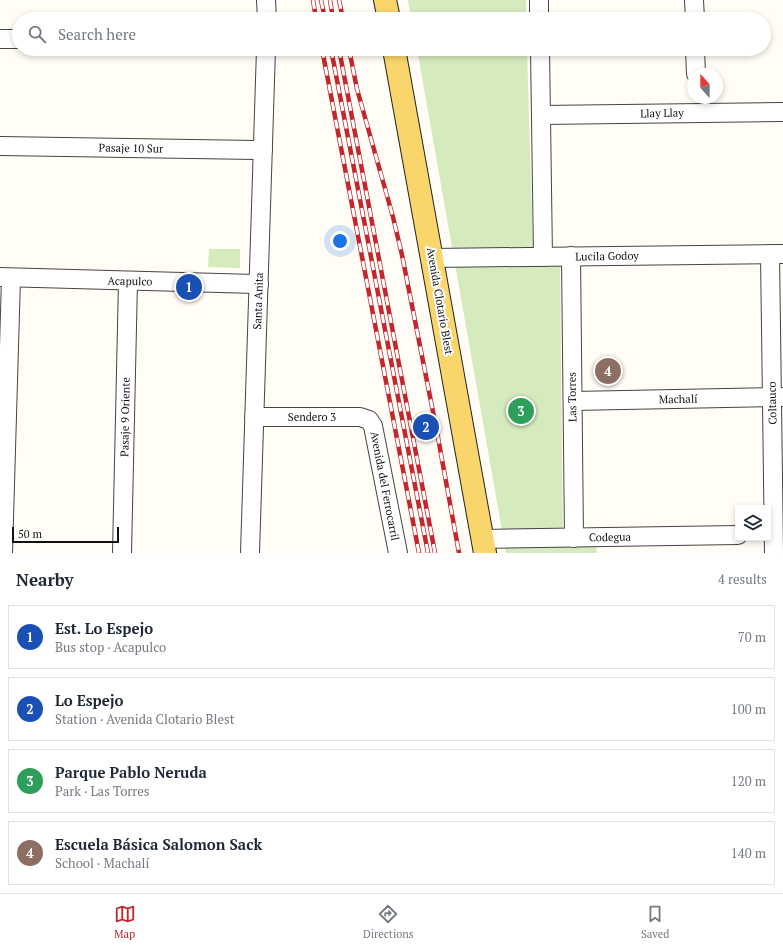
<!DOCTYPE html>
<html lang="en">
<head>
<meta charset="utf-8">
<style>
	:root { --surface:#fff; --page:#f2f2f3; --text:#1f2937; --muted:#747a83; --line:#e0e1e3; --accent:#c4262e }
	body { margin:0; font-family:"PT Serif",serif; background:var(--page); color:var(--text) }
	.controls { position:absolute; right:12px; bottom:12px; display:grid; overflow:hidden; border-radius:0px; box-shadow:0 2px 6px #0003 }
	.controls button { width:36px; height:36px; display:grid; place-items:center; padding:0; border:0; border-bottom:1px solid var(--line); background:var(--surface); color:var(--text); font:20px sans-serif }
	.compass { position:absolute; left:687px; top:68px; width:36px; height:36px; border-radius:50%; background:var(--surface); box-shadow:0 2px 6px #0003; rotate:339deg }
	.scale { position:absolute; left:12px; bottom:10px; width:107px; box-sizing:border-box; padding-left:4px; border:2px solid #111; border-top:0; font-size:11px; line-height:14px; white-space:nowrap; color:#111; -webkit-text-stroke:3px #fff; paint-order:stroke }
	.you { position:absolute; left:340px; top:241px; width:14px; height:14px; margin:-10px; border:3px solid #fff; border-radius:50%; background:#1a73e8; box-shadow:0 0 0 6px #1a73e833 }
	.badge { display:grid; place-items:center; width:26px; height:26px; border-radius:50%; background:var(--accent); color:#fff; font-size:13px; font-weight:700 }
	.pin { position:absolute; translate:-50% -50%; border:2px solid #fff; box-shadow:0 1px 4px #0006 }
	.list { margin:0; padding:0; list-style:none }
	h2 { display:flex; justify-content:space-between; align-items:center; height:52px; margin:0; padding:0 16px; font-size:17px }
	h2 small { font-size:13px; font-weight:400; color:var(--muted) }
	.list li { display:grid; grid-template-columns:26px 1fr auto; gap:12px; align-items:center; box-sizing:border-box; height:64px; margin:0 8px 8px; padding:0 8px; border:1px solid var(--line); border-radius:0px }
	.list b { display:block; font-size:15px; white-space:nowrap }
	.list p { margin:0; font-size:13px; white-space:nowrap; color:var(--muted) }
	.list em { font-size:13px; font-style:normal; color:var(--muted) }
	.icon { flex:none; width:22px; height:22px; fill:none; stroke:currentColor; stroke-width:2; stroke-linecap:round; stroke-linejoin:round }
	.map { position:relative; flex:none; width:783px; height:553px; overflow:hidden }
	.search { position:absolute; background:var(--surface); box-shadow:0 2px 6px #0003; left:12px; right:12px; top:12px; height:44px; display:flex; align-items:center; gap:10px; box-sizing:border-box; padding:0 14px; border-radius:22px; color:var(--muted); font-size:15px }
	.sheet { height:340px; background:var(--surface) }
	nav { display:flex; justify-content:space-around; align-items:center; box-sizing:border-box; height:56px; border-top:1px solid var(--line); background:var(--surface); font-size:11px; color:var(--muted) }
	nav a { display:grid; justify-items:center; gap:2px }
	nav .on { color:var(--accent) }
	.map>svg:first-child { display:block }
</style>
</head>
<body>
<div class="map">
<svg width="783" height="553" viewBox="0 0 783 553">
	<rect width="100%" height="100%" fill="#fffdf5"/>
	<g fill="#d5ebbd">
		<path d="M408 0H526V19H411Z"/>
		<path d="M417 49H527L533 251 560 264 563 547 596 544 597 553H506Z"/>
		<path d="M209 249H240V268L208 267Z"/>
	</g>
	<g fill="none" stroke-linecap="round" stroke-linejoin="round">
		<defs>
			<g id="minor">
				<path d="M266 0 267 19"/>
				<path d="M539 0V19"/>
				<path d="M694 0 695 19"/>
				<path d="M0 39H19"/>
				<path d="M540 49 543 257"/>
				<path d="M695 49 696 74"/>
				<path d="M541 115 783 112"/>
				<path d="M0 146 263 150"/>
				<path d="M770 254 774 553"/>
				<path d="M571 256 574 538"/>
				<path d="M432 258 783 254"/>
				<path d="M0 277 259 284"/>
				<path d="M573 401 783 397"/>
				<path d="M254 417H360L369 420 373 426 398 553"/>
				<path d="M482 539 738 535"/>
				<path d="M3 553 11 278"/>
				<path d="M122 553 128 281"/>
				<path d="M250 553 266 49"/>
			</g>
			<g id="major">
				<path d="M385 0 389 19"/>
				<path d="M394 49 485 553"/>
			</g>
		</defs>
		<use href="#minor" stroke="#444" stroke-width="20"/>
		<use href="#major" stroke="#222" stroke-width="24"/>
		<use href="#minor" stroke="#fff" stroke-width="18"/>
		<use href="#major" stroke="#f9d66b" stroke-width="22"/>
		<defs>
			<g id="rail">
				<path d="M313 0 316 19"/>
				<path d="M321 0 325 19"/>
				<path d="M330 0 333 19"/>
				<path d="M339 0 343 19"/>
				<path d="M322 49 419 553"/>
				<path d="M331 49 428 553"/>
				<path d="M339 49 435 553"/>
				<path d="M349 49 357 89 393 217 402 255 437 432 459 553"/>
			</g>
		</defs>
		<use href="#rail" stroke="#c4262e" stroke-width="4.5"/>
		<use href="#rail" stroke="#fff" stroke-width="3" stroke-dasharray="9" stroke-linecap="butt"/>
	</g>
	<g text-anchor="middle" stroke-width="4" stroke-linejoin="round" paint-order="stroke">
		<g font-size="11" fill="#111" stroke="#fff">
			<text transform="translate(662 113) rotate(-1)" y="4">Llay Llay</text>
			<text transform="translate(131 148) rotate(1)" y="4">Pasaje 10 Sur</text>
			<text transform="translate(607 256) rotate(-1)" y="4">Lucila Godoy</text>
			<text transform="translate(130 281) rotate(1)" y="4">Acapulco</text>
			<text transform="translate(258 301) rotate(-88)" y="4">Santa Anita</text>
			<text transform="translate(440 301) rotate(80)" y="4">Avenida Clotario Blest</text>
			<text transform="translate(572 397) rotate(-91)" y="4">Las Torres</text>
			<text transform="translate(678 399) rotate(-1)" y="4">Machalí</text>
			<text transform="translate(772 403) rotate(-91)" y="4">Coltauco</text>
			<text transform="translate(125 417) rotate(-89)" y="4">Pasaje 9 Oriente</text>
			<text x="312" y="421">Sendero 3</text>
			<text transform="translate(385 486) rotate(79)" y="4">Avenida del Ferrocarril</text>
			<text transform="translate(610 537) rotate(-1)" y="4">Codegua</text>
		</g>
	</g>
</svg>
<div class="controls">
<button><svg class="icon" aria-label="layers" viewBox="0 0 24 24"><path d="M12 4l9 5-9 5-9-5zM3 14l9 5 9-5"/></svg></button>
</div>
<svg class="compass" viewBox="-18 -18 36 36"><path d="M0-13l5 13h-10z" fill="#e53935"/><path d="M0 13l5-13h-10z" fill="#747a83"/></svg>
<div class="scale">50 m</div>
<div class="you"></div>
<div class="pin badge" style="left:189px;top:287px;background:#1a4fb4">1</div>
<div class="pin badge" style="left:426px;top:427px;background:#1a4fb4">2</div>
<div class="pin badge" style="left:521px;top:411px;background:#2e9e5b">3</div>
<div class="pin badge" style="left:608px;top:371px;background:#8d6e63">4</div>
<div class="search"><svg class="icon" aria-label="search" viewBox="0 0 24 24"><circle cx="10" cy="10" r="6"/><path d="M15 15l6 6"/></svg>Search here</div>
</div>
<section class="sheet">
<h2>Nearby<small>4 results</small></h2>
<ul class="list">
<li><span class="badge" style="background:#1a4fb4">1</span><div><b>Est. Lo Espejo</b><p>Bus stop · Acapulco</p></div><em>70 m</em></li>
<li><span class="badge" style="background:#1a4fb4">2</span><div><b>Lo Espejo</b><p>Station · Avenida Clotario Blest</p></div><em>100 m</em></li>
<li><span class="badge" style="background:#2e9e5b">3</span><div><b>Parque Pablo Neruda</b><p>Park · Las Torres</p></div><em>120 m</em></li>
<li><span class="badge" style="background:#8d6e63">4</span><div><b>Escuela Básica Salomon Sack</b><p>School · Machalí</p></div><em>140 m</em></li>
</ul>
</section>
<nav>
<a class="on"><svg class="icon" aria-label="map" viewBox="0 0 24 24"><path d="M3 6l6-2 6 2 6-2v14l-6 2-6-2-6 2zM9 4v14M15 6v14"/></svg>Map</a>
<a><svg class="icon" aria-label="directions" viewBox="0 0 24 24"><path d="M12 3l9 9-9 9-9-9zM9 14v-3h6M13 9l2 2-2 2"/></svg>Directions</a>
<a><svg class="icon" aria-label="saved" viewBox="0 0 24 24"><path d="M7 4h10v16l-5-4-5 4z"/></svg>Saved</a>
</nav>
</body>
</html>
